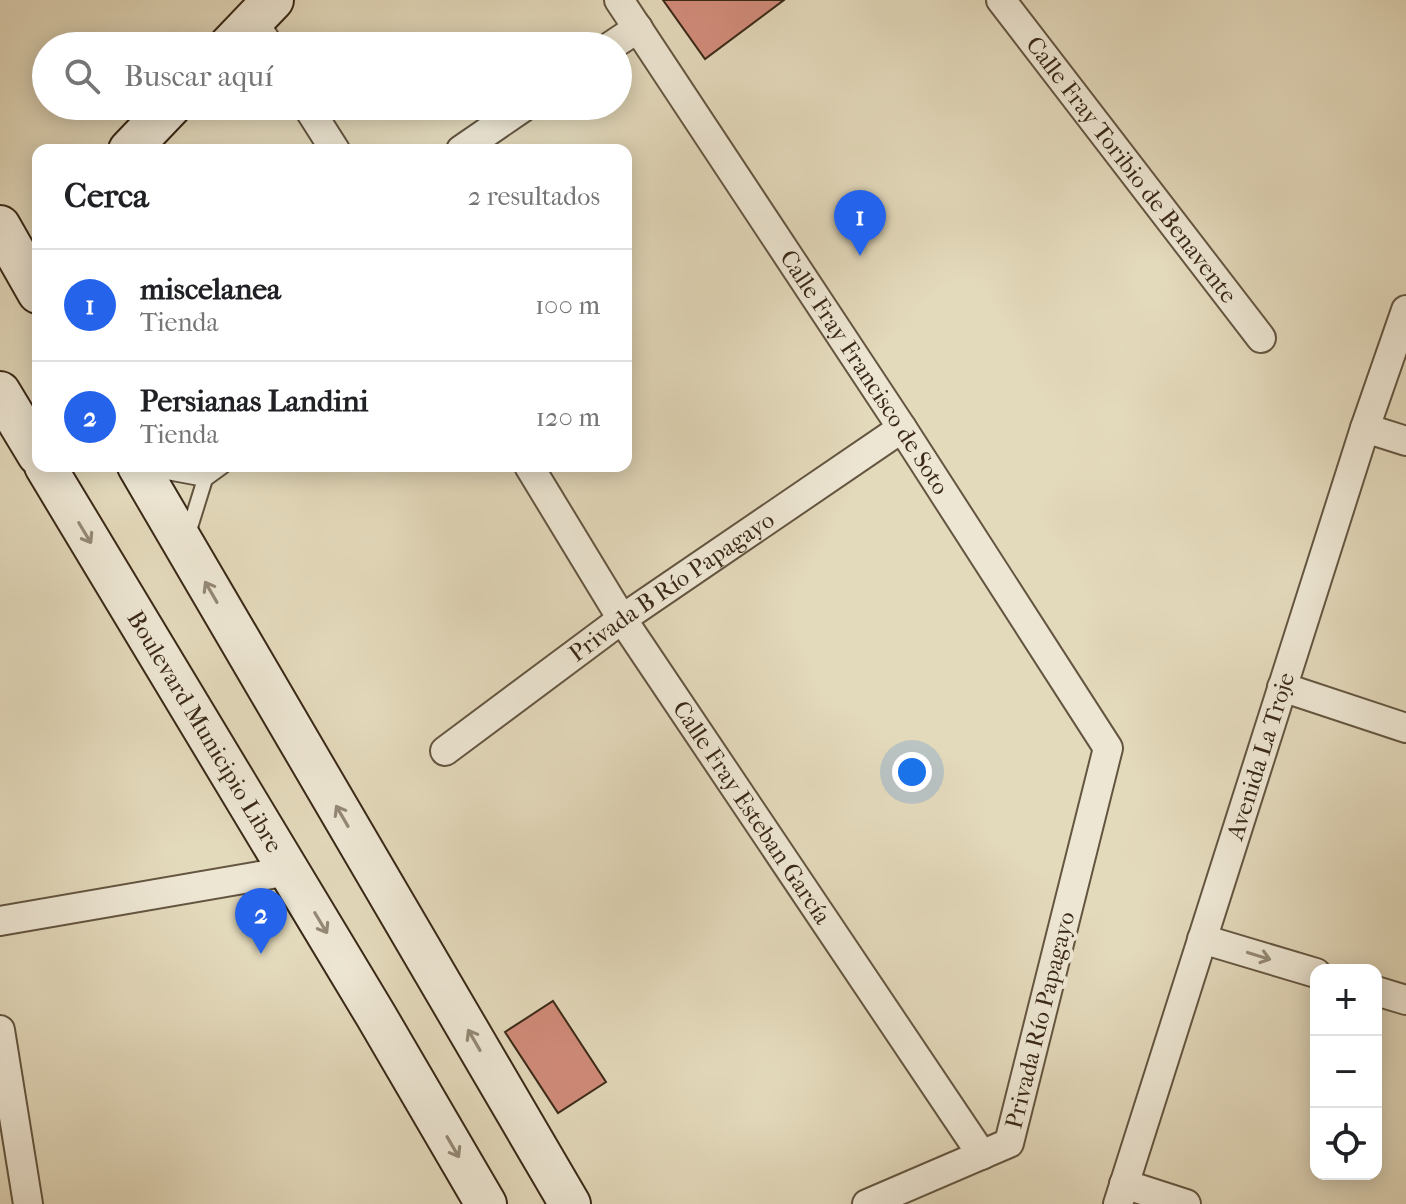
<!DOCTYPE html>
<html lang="es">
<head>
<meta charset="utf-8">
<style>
	:root { --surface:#fff; --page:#f6f6f6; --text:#202124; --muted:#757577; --line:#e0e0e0; --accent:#2563eb }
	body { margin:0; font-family:"IM FELL French Canon",serif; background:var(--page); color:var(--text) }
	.controls { position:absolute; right:24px; bottom:24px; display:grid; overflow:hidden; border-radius:16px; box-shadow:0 4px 20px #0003 }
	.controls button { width:72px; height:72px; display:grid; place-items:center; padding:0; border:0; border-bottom:2px solid var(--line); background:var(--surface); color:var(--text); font:40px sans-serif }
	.you { position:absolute; left:912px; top:772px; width:28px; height:28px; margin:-20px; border:6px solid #fff; border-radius:50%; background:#1a73e8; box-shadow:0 0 0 12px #1a73e833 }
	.badge { display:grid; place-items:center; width:52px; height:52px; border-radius:50%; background:var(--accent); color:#fff; font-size:26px; font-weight:700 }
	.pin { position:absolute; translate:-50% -66px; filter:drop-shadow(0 2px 4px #0008) }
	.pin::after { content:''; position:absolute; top:42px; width:28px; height:24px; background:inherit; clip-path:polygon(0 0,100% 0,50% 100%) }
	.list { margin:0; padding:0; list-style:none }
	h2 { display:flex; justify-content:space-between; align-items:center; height:104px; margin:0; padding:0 32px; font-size:34px }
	h2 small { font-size:26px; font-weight:400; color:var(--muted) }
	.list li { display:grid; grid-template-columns:52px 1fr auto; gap:24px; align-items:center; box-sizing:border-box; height:112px; padding:0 32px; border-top:2px solid var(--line) }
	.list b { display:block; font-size:30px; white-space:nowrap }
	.list p { margin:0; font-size:26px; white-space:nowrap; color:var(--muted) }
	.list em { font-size:26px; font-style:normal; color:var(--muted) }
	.icon { flex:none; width:44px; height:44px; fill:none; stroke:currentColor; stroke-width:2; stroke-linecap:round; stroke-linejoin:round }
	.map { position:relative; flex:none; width:1406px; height:1204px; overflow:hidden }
	.search { position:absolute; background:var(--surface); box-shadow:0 4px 20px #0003; left:32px; top:32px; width:600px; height:88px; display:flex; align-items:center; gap:20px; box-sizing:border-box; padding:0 28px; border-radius:44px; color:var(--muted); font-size:30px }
	.panel { position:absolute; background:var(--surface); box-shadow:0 4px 20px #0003; left:32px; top:144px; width:600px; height:328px; border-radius:16px }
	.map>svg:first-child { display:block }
</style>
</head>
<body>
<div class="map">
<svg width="1406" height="1204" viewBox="0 0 1406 1204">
	<rect width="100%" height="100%" fill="#e3d9bb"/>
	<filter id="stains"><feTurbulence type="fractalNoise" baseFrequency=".0025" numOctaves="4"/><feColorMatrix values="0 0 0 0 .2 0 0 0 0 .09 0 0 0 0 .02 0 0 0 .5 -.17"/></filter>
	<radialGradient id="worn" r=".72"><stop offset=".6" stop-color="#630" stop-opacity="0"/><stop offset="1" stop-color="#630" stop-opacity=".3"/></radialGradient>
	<g fill="#d28c7b" stroke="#3a2917" stroke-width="2">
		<path d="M663 0H784L705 59Z"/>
		<path d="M553 1001 606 1082 558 1113 505 1032Z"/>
	</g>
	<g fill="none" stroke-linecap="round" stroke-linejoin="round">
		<defs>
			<g id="lane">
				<path d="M146 468 205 479"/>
				<path d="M187 537 205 479 223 466"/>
			</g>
			<g id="street">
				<path id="s1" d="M619 0 902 428 1108 748 1009 1143 867 1204"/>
				<path id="s2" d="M1001 0 1261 338"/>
				<path d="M253 21 269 46"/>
				<path d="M611 46 638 28"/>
				<path d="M307 106 335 150"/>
				<path d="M461 150 525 106"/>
				<path d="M1365 428 1406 441"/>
				<path id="s3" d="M529 466 622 619 982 1155"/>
				<path d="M1282 687 1406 728"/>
				<path id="s4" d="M445 751 622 619 902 428"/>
				<path d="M0 921 289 871"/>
				<path d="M1202 939 1316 973"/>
				<path d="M1376 991 1406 1000"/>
				<path d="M0 1030 28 1204"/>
				<path d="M1124 1184 1186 1204"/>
				<path id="s5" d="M1118 1204 1365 428 1406 310"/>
			</g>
			<g id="secondary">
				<path d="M229 46 273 0"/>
				<path d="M129 150 171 106"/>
				<path d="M0 226 38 293"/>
				<path d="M0 392 38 455"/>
				<path id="s6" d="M45 466 375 1014 486 1204"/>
				<path d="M138 466 570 1204"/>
			</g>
		</defs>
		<use href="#lane" stroke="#645540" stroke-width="18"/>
		<use href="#street" stroke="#645540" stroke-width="32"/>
		<use href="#secondary" stroke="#3a2917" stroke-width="44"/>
		<use href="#lane" stroke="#ede6d3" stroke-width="14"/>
		<use href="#street" stroke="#ede6d3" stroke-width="28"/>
		<use href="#secondary" stroke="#ede6d3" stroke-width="40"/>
	</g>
	<defs><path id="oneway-shaft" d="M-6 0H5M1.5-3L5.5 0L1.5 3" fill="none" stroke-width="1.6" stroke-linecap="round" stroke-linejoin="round" transform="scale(2)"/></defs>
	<g stroke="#948875">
		<use href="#oneway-shaft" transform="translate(85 533) rotate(59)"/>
		<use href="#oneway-shaft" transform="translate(211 592) rotate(-120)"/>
		<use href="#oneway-shaft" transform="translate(342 816) rotate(-120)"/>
		<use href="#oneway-shaft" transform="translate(321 923) rotate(59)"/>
		<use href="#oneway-shaft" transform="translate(1259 956) rotate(17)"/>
		<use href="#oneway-shaft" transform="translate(474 1040) rotate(-120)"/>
		<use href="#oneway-shaft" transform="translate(453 1147) rotate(60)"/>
	</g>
	<g text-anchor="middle" stroke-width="8" stroke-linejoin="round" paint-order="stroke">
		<g font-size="24" fill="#3a2917" stroke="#ede6d3">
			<text dy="8" stroke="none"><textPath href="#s2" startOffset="214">Calle Fray Toribio de Benavente</textPath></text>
			<text dy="8" stroke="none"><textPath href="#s1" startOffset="446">Calle Fray Francisco de Soto</textPath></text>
			<text dy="8" stroke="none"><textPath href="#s4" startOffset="280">Privada B Río Papagayo</textPath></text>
			<text dy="8" stroke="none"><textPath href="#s6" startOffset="310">Boulevard Municipio Libre</textPath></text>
			<text dy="8" stroke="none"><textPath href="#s5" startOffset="470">Avenida La Troje</textPath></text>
			<text dy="8" stroke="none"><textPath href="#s3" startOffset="412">Calle Fray Esteban García</textPath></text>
			<text transform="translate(1040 1020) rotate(-76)" y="8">Privada Río Papagayo</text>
		</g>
	</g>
	<rect width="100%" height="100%" filter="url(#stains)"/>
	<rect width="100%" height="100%" fill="url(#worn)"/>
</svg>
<div class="controls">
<button>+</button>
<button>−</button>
<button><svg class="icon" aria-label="locate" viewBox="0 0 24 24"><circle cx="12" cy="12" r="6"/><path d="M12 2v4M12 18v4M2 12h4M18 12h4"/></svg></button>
</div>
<div class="you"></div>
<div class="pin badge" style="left:860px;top:256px">1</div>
<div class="pin badge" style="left:261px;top:954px">2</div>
<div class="search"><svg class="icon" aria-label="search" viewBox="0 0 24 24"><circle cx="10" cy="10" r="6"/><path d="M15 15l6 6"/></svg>Buscar aquí</div>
<section class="panel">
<h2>Cerca<small>2 resultados</small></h2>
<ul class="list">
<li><span class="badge">1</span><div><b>miscelanea</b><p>Tienda</p></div><em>100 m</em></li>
<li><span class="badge">2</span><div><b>Persianas Landini</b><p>Tienda</p></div><em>120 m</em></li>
</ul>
</section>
</div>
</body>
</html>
